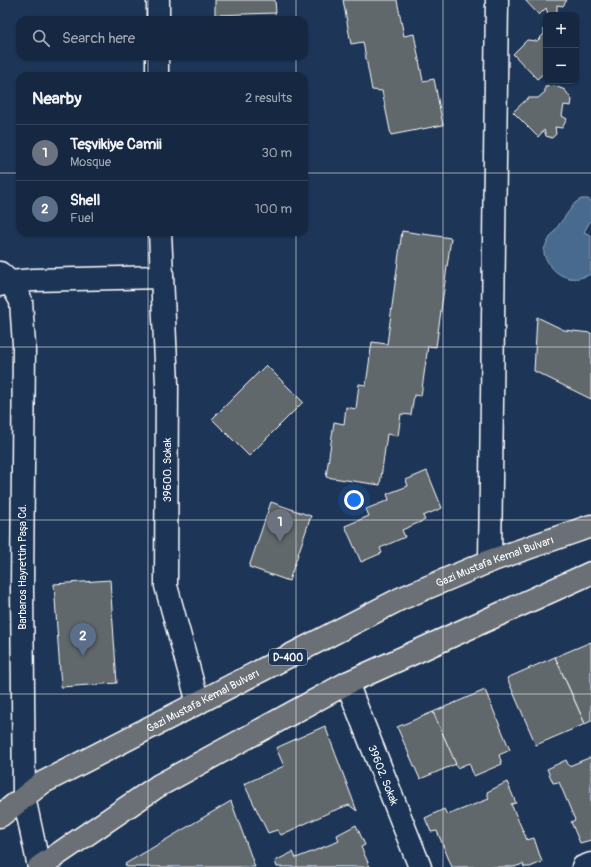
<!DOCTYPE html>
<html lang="en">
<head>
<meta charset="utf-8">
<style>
	:root { --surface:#162841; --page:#23344c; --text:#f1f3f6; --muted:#9ea6b1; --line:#35445a; --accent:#ffd166 }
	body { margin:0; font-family:Pangolin,sans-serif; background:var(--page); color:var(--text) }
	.controls { position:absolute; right:12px; top:12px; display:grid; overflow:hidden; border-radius:8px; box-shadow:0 1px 3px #0004 }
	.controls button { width:36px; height:36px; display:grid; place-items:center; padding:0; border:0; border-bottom:1px solid var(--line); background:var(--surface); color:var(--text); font:20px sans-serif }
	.you { position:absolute; left:354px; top:500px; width:14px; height:14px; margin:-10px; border:3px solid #fff; border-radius:50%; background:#1a73e8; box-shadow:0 0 0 6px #1a73e833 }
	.badge { display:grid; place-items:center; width:26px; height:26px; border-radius:50%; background:var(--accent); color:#fff; font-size:13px; font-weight:700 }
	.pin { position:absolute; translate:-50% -33px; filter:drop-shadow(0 1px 2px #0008) }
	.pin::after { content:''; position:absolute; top:21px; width:14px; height:12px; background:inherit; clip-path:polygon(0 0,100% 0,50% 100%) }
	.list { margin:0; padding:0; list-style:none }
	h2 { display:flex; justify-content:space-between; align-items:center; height:52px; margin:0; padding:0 16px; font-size:17px }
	h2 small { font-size:13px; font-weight:400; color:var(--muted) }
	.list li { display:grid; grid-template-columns:26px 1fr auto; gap:12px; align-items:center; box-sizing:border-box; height:56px; padding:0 16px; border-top:1px solid var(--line) }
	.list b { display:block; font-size:15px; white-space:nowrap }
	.list p { margin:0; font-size:13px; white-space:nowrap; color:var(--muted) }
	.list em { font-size:13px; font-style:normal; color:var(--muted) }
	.icon { flex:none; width:22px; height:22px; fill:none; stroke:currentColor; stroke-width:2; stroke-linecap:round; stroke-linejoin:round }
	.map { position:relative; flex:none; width:591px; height:867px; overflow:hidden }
	.search { position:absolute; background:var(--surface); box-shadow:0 1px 3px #0004; left:16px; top:16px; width:292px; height:44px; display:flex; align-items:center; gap:10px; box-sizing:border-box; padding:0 14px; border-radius:12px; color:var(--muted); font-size:15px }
	.panel { position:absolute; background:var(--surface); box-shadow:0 1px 3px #0004; left:16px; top:72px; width:292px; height:164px; border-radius:12px }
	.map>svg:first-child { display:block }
</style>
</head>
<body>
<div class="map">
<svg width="591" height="867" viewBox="0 0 591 867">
	<rect width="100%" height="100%" fill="#1d3557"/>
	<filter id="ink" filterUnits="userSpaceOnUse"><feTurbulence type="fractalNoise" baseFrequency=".025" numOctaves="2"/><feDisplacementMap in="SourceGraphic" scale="8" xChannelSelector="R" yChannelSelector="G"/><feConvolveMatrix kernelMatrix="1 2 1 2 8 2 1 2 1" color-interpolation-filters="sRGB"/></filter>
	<g filter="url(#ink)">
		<path fill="#486b8f" stroke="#91a6bc" d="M581 199H588L591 201V220L584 232 591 235V274C575 282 560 279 550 265 547 261 543 255 544 250 546 240 568 213 575 203Z"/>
		<g fill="#61676c" stroke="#fff">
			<path d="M215 0H275L276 13 215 15Z"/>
			<path d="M343 0H397L404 36 414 34 423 81 434 79 443 125 391 135 382 91 372 90 363 42 351 44Z"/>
			<path d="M525 0H567L563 6 557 5V11L554 15 548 14 546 8 539 15Z"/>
			<path d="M544 29H546V79L544 73 537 79 513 54 527 40 537 41 544 34Z"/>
			<path d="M555 86 565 90 572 100 571 106 564 105 562 116 567 119 562 128 555 127 556 134 552 138 546 136 544 130 538 137 513 112 528 98H538L545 92V87Z"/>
			<path d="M402 231 451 238 436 347 428 346 421 396 414 395 411 415 401 414 398 436 387 434 380 485 326 477 334 422 344 424 346 407 356 409 359 384 366 385 372 342 387 344Z"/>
			<path d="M537 317 564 330 591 333V399L534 371Z"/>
			<path d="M266 365 303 402 249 456 212 419Z"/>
			<path d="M427 471 442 508 423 516 425 520 402 530 405 537 380 548 382 553 361 562 345 526 369 516 366 509 389 500 387 494 408 486 406 480Z"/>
			<path d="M271 502 311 516 289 581 249 567Z"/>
			<path d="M110 580 117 683 61 687 54 584Z"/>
			<path d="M591 642V721L585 724 555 657Z"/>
			<path d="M555 657 585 724 536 745 507 678Z"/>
			<path d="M485 690 510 750 499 755 502 764 474 776 469 763 457 768 433 712Z"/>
			<path d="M433 712 456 764 420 779 397 727Z"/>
			<path d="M325 726 357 811 349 805 330 812 281 835 277 830 268 833 244 784 284 766 276 748Z"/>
			<path d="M591 757V840L580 843 571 822 575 820 559 782 553 783 547 769 566 760 569 766Z"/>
			<path d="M507 782 516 803 511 804 527 840 534 838 542 862 530 867H524L523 864 514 867H452L437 831 431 832 425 818 444 809 447 815 489 799 487 792Z"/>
			<path d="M231 801 255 867H127L125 864Z"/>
			<path d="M356 825 365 845 361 847 370 867H277L275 861 293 852 296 858 339 841 337 835Z"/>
		</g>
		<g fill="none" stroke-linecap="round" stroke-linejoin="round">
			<defs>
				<g id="minor">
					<path d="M158 20V0"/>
					<path d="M157 76V56"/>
					<path d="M160 232 167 384 166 586 198 703"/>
					<path d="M0 285 10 282 33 280 162 277"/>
					<path d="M490 561 497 0"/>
					<path id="s1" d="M347 683 420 867"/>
					<path d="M583 867 591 864"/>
				</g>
				<path id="tertiary" d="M0 273 10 282 21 301 24 345 22 589 24 797 39 867"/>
				<g id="trunk">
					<path id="s2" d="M0 816 42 783 400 599 490 561 591 526"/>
					<path d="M39 867 158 786 347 683 591 573"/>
				</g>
			</defs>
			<use href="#minor" stroke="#fff" stroke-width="25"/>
			<use href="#tertiary" stroke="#fff" stroke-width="25"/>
			<use href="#trunk" stroke="#fff" stroke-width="25"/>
			<use href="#minor" stroke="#1d3557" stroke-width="22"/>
			<use href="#tertiary" stroke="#1d3557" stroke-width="22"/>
			<use href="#trunk" stroke="#6a7074" stroke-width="22"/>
		</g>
	</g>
	<path fill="none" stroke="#fff" stroke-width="1" stroke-opacity="0.55" d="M148 0V20M296 0V20M443 0V867M148 56V76M296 56V76M0 173H20M304 173H591M148 232V867M296 232V867M0 347H591M0 520H591M0 694H591"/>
	<g text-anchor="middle" stroke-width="3.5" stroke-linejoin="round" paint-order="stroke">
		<rect fill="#1d3557" stroke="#bbc2cd" stroke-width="1" x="269" y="649" width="38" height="16" rx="3"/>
		<g font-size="10" font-weight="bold" fill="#fff">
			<text x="288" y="661">D-400</text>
		</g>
		<g font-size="11" fill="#fff" stroke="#1d3557">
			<text transform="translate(167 470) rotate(-90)" y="4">39600. Sokak</text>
			<text dy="4" stroke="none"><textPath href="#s2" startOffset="558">Gazi Mustafa Kemal Bulvarı</textPath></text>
			<text transform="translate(22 567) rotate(-90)" y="4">Barbaros Hayrettin Paşa Cd.</text>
			<text dy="4" stroke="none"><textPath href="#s2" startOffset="234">Gazi Mustafa Kemal Bulvarı</textPath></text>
			<text dy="4" stroke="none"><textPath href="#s1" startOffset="99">39602. Sokak</textPath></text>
		</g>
	</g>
</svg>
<div class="controls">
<button>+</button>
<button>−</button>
</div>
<div class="you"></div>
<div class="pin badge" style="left:280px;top:542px;background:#6b7280">1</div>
<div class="pin badge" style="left:83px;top:656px;background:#5c6f8a">2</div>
<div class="search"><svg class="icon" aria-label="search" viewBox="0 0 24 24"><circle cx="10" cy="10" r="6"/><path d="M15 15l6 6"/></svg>Search here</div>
<section class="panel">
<h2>Nearby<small>2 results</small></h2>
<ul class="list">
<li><span class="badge" style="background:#6b7280">1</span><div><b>Teşvikiye Camii</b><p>Mosque</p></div><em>30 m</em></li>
<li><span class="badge" style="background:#5c6f8a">2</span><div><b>Shell</b><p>Fuel</p></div><em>100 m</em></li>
</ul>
</section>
</div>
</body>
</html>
